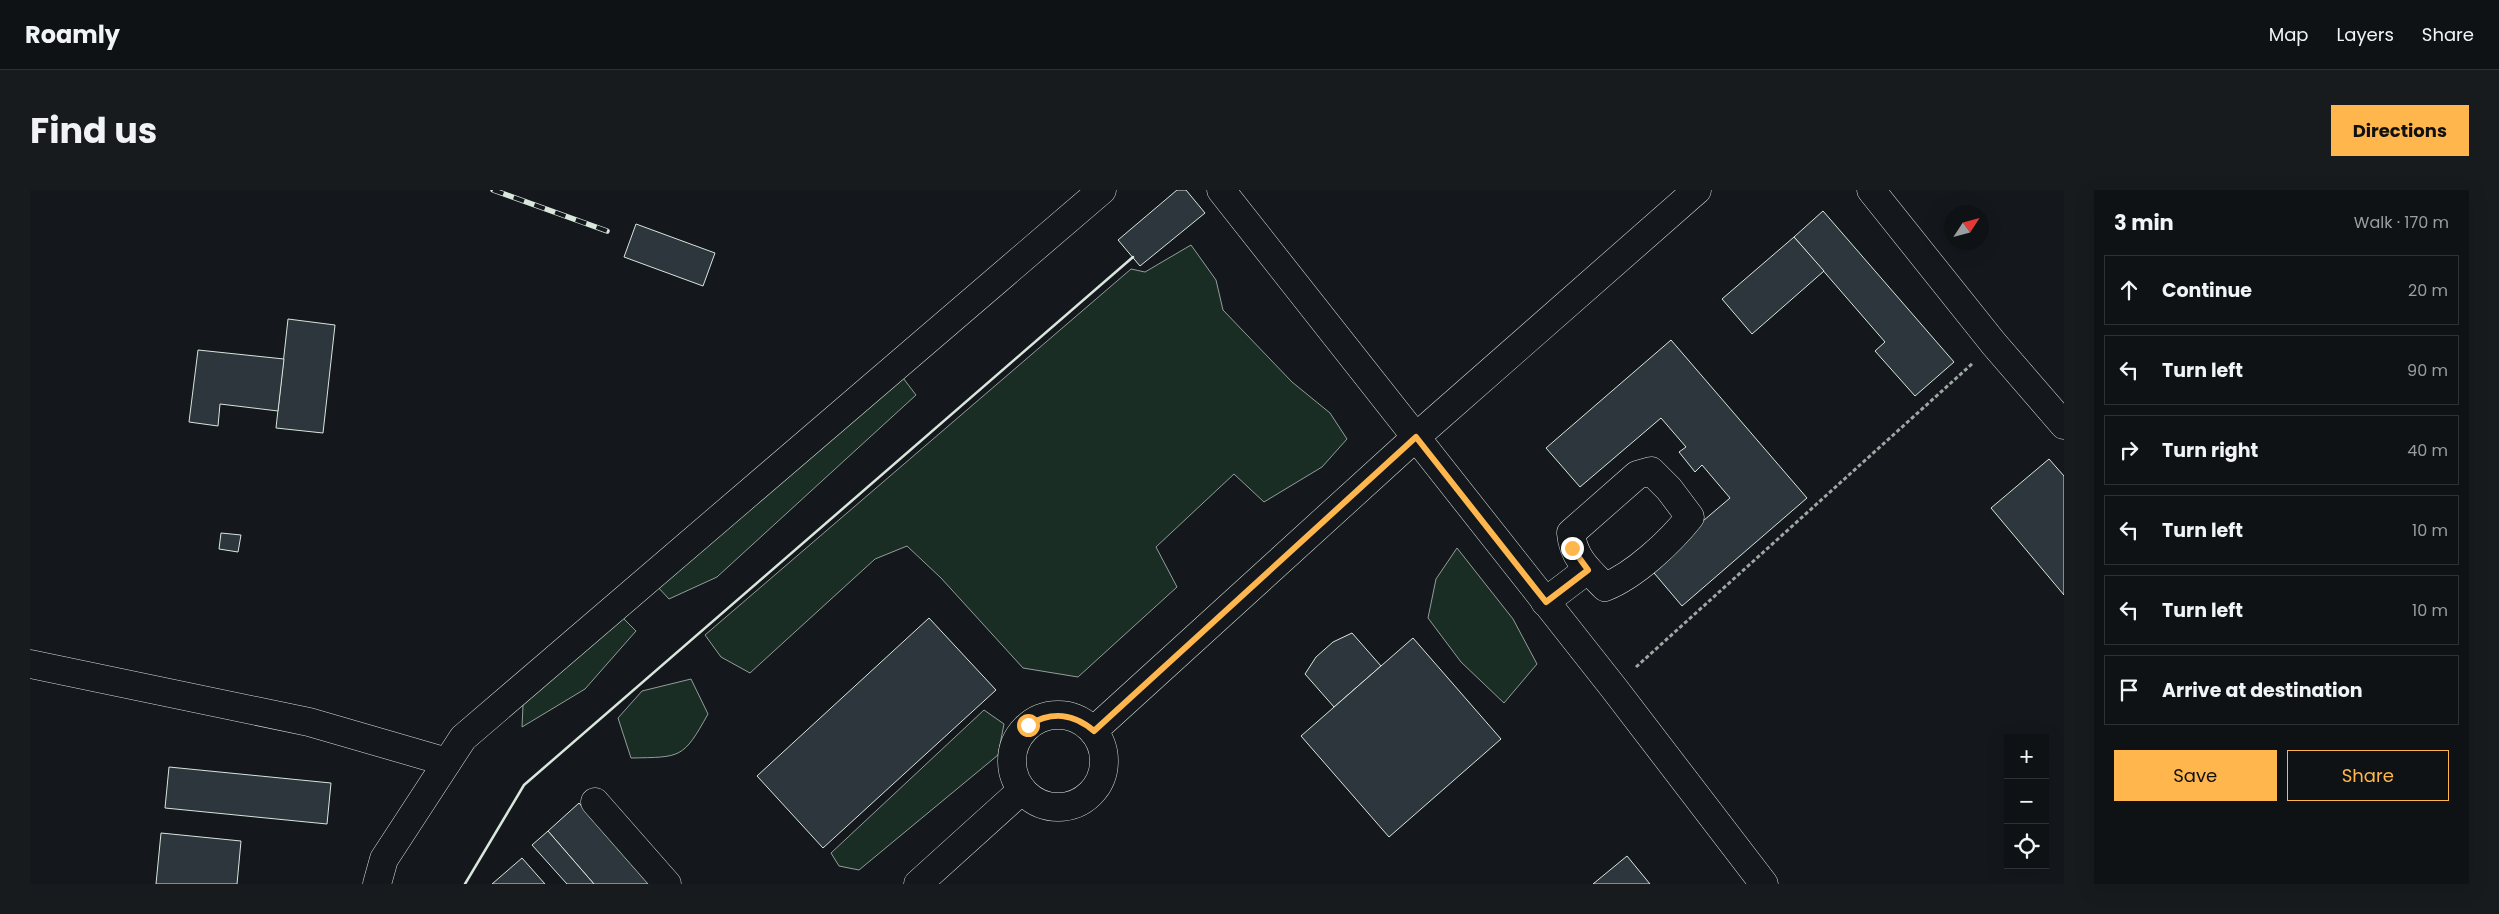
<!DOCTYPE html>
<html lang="en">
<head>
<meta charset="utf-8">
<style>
	:root { --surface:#0f1215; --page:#181b1e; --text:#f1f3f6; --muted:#9b9ea0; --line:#2f3234; --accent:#ffb74d }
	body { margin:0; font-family:Poppins,sans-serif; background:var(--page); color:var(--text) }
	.controls { position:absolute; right:15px; bottom:15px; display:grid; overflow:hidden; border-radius:0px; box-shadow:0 5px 20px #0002 }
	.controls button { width:45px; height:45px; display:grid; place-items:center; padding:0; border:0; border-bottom:1px solid var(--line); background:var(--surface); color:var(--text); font:25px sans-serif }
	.compass { position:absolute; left:1914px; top:15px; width:45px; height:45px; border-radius:50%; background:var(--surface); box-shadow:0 5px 20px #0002; rotate:54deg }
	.stop { position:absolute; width:15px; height:15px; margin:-11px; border:4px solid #ffb74d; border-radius:50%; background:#fff }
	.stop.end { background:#ffb74d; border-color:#fff; box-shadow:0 1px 5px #0008 }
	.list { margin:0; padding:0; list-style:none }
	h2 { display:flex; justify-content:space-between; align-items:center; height:65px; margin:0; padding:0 20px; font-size:21px }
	h2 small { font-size:16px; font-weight:400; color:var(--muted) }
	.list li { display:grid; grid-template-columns:32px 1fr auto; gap:15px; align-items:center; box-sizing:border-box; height:70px; margin:0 10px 10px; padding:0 10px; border:1px solid var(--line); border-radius:0px }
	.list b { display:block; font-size:19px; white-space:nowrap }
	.list em { font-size:16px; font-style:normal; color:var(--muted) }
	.actions { display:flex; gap:10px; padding:15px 20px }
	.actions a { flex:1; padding:11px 0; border:1px solid var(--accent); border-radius:0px; text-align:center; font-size:18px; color:var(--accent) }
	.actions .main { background:var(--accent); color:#111 }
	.icon { flex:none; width:28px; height:28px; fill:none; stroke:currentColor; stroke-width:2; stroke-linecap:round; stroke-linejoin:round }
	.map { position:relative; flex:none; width:2034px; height:694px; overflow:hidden; border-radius:0px }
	header { display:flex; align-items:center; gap:30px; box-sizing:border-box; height:70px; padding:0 25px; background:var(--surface); border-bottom:1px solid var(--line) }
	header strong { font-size:24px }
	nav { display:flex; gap:28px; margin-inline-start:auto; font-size:18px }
	.intro { display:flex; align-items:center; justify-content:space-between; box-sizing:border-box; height:120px; padding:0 30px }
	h1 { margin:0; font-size:35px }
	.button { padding:12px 22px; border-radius:0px; background:var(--accent); color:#111; font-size:18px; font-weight:700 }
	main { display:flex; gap:30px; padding:0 30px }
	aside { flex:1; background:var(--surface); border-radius:0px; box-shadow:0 5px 20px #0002 }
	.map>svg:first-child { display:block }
</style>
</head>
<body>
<header>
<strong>Roamly</strong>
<nav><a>Map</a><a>Layers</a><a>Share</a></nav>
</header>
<div class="intro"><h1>Find us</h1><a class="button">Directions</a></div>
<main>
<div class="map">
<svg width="2034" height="694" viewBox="0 0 2034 694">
	<rect width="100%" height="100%" fill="#14181c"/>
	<g fill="#1a2d24" stroke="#939e99">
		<path d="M1161 55 1186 90 1193 120 1262 192 1300 223 1317 249 1292 277 1234 312 1204 284 1126 357 1147 397 1048 487 993 478 911 388 877 356 845 369 720 483 691 467 675 445 1101 79 1115 82Z"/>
		<path d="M870 184 886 205 687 387 639 409 625 394Z"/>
		<path d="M1427 358 1483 429 1507 474 1474 513 1431 472 1398 428 1406 389Z"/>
		<path d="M590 425 606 441 555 499 492 537 493 515Z"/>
		<path d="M661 489 678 524C653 569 651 567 601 568L588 528 612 501Z"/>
		<path d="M954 520 974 534 968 565 829 680 809 676 801 663Z"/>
	</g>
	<g fill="#2c363c" stroke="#d8e6dc">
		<path d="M1147 0H1156L1175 23 1110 76 1088 50Z"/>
		<path d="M1793 21 1924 172 1885 206 1845 161 1855 152 1764 47Z"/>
		<path d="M606 34 685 63 673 96 594 67Z"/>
		<path d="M1764 47 1794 81 1722 144 1692 109Z"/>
		<path d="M258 129 305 135 293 243 246 238Z"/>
		<path d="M1641 150 1777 308 1652 416 1619 377 1700 308 1672 275 1665 282 1649 262 1656 257 1631 228 1550 297 1516 258Z"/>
		<path d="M168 160 254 169 248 221 190 214 188 236 159 232Z"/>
		<path d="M2019 269 2034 286V405L1961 318Z"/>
		<path d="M191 343 211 345 208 362 189 359Z"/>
		<path d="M899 428 966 500 793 658 727 586Z"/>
		<path d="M1322 443 1351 476 1304 517 1275 484 1286 467 1303 452Z"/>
		<path d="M1383 448 1471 549 1359 647 1271 546Z"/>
		<path d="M139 577 301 593 297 634 135 618Z"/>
		<path d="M549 613 621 694H564L518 641Z"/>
		<path d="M518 641 564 694H537L502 655Z"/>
		<path d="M131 643 211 651 207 694H126Z"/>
		<path d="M1597 666 1620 694H1563Z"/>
		<path d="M492 668 515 694H462Z"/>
	</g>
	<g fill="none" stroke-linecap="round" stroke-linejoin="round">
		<defs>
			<g id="minor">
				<path d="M1191 0 1583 497 1734 694"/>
				<path d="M1841 0 1964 154 2034 235"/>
				<path d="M1621 281 1639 299 1660 327C1640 352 1605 385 1575 397 1558 380 1543 367 1541 343L1607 285Z"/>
				<path d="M1515 412 1557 380"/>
				<path d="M0 474 279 532 417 572"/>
				<circle cx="1028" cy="571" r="46"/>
				<path d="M1063 541 1386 247 1667 0"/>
				<path d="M565 612 637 694"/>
				<path d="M347 694 354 669 433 548 1072 0"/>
				<path d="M888 694 992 600"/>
			</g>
		</defs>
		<use href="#minor" stroke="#d8e6dc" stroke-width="29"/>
		<path stroke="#9da8a2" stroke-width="3" stroke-dasharray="4 2.5" stroke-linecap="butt" d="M1606 477 1943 173"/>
		<use href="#minor" stroke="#14181c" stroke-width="28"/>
		<defs>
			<path id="rail" d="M463 0 577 41"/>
		</defs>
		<use href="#rail" stroke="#d8e6dc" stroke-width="5.5"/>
		<use href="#rail" stroke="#14181c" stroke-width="4" stroke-dasharray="11" stroke-linecap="butt"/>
		<path stroke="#d8e6dc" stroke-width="2.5" d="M435 694 494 595 1103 67"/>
	</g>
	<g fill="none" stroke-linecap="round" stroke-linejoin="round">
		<path stroke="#ffb74d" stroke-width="6" d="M998 535C1022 521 1043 523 1064 541L1386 247 1516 412 1558 380 1542 358"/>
	</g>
</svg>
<div class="controls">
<button>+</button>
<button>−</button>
<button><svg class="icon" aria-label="locate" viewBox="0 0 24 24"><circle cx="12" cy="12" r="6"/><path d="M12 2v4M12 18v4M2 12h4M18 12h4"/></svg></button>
</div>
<svg class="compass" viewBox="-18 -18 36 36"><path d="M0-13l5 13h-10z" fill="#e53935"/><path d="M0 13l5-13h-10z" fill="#9b9ea0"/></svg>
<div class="stop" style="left:998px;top:535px"></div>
<div class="stop end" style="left:1542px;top:358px"></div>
</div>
<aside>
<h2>3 min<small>Walk · 170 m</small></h2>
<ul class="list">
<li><svg class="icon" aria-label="ahead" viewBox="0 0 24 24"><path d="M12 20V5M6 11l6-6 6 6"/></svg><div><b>Continue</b></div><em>20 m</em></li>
<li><svg class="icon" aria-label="left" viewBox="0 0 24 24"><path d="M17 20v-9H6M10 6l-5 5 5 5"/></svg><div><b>Turn left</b></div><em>90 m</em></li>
<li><svg class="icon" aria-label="right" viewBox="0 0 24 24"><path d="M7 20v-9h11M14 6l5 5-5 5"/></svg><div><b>Turn right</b></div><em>40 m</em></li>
<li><svg class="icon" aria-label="left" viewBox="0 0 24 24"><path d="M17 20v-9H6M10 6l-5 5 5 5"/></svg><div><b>Turn left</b></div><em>10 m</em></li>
<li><svg class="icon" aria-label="left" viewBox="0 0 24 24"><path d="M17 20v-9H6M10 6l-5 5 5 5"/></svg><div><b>Turn left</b></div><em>10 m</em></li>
<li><svg class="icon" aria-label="arrive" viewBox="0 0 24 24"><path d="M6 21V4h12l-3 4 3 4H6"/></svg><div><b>Arrive at destination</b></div></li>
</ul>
<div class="actions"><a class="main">Save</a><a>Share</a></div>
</aside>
</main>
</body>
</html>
